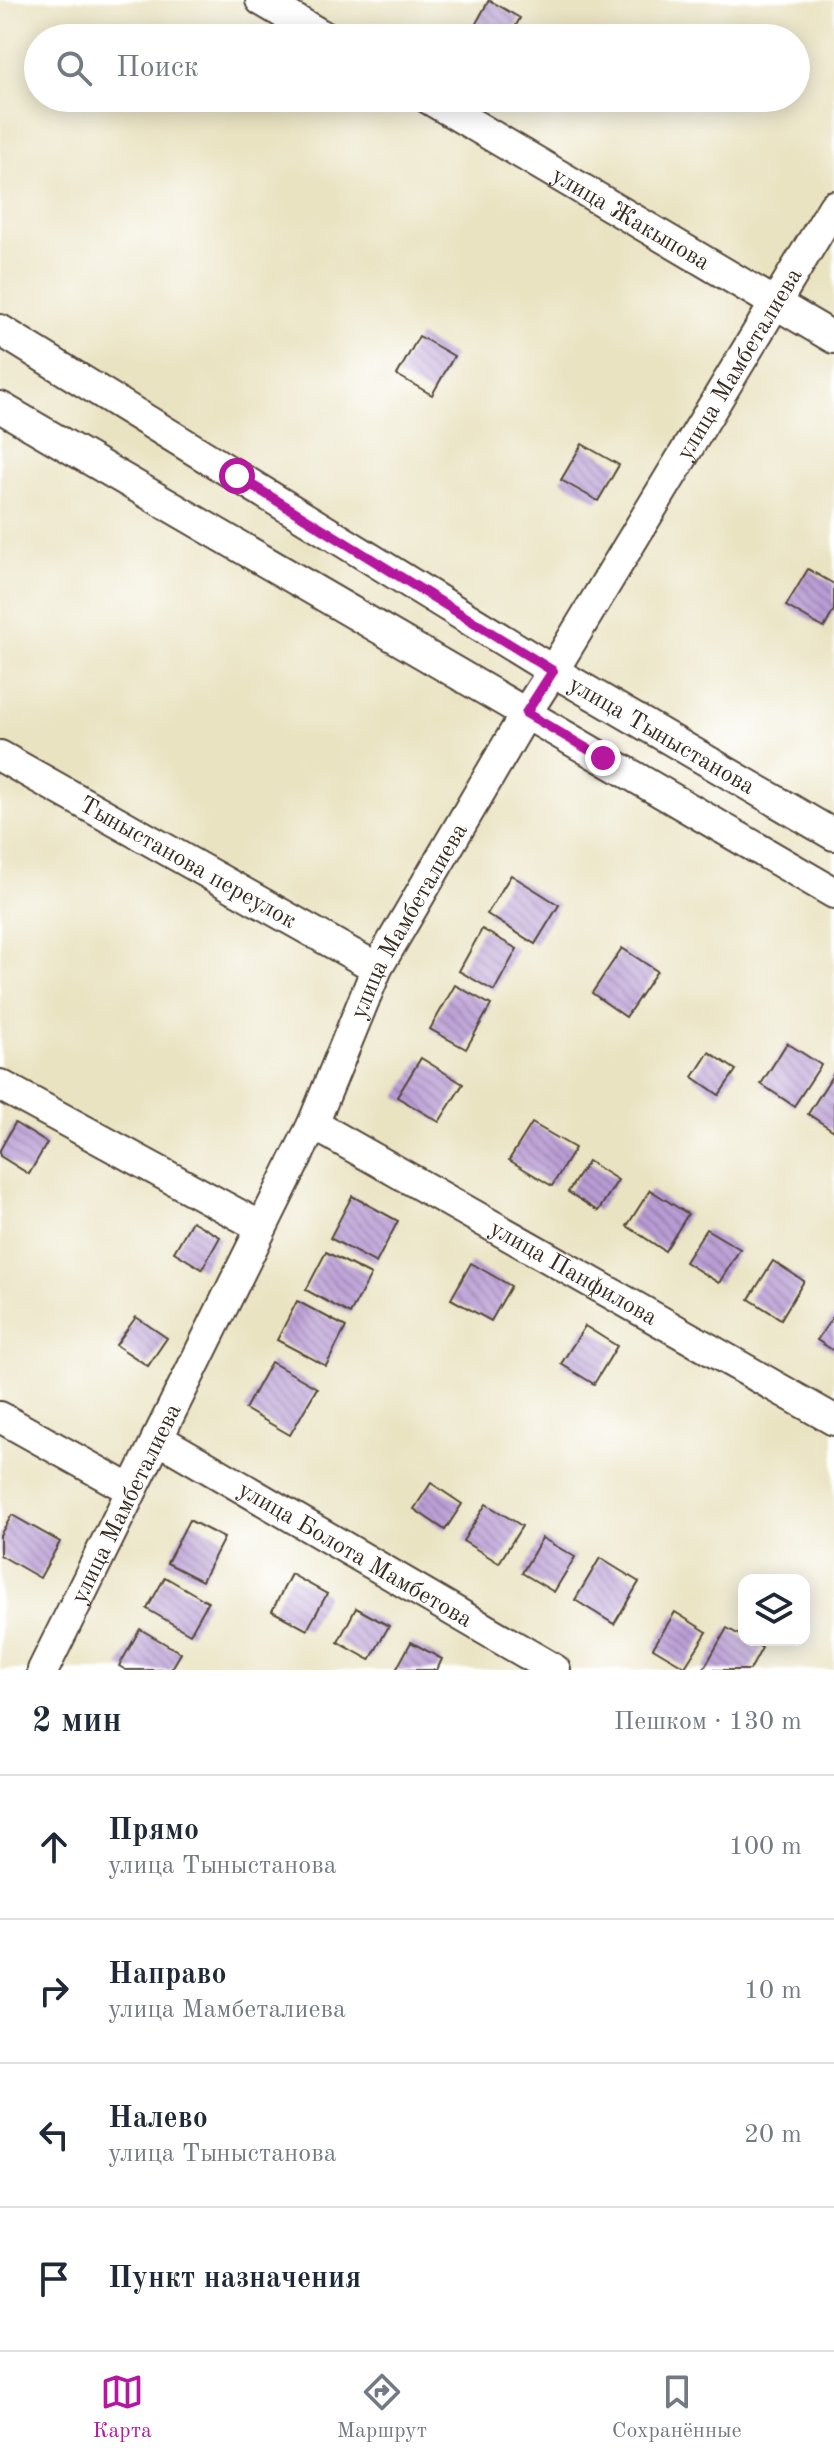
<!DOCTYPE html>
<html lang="ru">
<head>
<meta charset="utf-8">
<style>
	:root { --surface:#fff; --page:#f2f2f3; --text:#1f2937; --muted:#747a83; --line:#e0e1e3; --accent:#b5179e }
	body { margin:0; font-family:"Old Standard TT",serif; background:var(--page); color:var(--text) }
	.controls { position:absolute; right:24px; bottom:24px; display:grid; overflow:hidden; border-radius:16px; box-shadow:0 4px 20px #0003 }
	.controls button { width:72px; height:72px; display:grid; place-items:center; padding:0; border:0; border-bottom:2px solid var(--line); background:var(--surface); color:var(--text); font:40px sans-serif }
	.stop { position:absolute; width:24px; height:24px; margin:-18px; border:6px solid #b5179e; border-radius:50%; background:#fff }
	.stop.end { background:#b5179e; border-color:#fff; box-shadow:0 2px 8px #0008 }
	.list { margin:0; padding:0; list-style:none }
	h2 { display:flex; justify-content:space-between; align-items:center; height:104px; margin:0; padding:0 32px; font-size:34px }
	h2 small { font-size:26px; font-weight:400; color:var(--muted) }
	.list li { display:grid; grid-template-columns:52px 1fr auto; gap:24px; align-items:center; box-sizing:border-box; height:144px; padding:0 32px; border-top:2px solid var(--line) }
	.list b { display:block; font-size:30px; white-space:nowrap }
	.list p { margin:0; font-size:26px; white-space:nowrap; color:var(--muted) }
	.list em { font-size:26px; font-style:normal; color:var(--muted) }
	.icon { flex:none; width:44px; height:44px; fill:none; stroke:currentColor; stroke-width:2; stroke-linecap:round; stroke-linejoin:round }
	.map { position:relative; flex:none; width:834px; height:1670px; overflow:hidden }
	.search { position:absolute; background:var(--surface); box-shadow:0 4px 20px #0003; left:24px; right:24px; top:24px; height:88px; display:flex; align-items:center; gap:20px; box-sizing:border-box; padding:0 28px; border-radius:44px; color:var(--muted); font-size:30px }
	.sheet { height:680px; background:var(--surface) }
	nav { display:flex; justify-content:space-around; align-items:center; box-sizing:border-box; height:112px; border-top:2px solid var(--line); background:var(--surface); font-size:22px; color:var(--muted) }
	nav a { display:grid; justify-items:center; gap:4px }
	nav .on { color:var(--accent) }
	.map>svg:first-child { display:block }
</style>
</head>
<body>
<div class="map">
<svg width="834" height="1670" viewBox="0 0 834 1670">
	<defs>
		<pattern id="building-back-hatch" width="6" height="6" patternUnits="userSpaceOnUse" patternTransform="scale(2)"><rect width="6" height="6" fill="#b89bd4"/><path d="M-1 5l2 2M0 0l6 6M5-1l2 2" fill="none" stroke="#977fab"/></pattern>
	</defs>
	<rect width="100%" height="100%" fill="#fff"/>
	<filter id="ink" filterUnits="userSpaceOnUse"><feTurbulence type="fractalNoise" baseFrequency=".0125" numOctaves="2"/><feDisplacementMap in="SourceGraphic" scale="16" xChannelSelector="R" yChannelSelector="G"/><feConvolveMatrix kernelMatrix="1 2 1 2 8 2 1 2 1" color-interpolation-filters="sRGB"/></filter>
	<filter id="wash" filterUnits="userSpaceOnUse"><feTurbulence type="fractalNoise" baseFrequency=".006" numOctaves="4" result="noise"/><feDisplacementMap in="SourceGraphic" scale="32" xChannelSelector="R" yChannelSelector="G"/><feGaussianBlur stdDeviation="1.8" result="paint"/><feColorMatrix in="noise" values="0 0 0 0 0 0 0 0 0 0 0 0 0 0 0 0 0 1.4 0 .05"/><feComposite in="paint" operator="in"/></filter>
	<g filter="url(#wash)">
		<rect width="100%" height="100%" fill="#eae3c2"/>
		<g id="blocks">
			<g fill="url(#building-back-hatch)">
				<path d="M489 0 520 18 509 38H468Z"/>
				<path d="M419 336 454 356 432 395 397 375Z"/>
				<path d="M582 444 619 465 598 501 561 480Z"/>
				<path d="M808 569 834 584V610L824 628 786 606Z"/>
				<path d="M511 875 559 905 535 944 487 914Z"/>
				<path d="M482 929 517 949 494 991 459 971Z"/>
				<path d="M622 948 657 971 626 1017 592 993Z"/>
				<path d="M455 985 491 1005 466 1049 430 1029Z"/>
				<path d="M787 1043 821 1065 794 1106 761 1084Z"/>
				<path d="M709 1052 736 1070 719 1095 693 1077Z"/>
				<path d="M421 1058 463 1084 439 1122 397 1097Z"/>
				<path d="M834 1073V1131L808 1114Z"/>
				<path d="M15 1123 47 1143 29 1174 0 1156V1150Z"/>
				<path d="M532 1123 575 1148 552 1186 509 1160Z"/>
				<path d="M588 1161 618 1180 598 1211 568 1192Z"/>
				<path d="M650 1190 688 1214 665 1251 627 1226Z"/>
				<path d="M352 1196 398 1221 376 1263 330 1238Z"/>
				<path d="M192 1221 220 1237 202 1269 174 1252Z"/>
				<path d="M706 1229 740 1249 719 1283 685 1262Z"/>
				<path d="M326 1252 371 1275 350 1314 306 1290Z"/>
				<path d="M773 1261 804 1281 781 1319 749 1299Z"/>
				<path d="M471 1263 511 1286 491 1321 451 1299Z"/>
				<path d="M297 1301 346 1327 326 1366 277 1340Z"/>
				<path d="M834 1315V1351L817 1340Z"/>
				<path d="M136 1317 167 1338 148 1366 116 1345Z"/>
				<path d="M585 1326 617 1346 594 1384 561 1364Z"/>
				<path d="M271 1362 317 1388 290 1435 245 1409Z"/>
				<path d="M431 1483 462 1504 445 1530 414 1509Z"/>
				<path d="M486 1504 522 1526 499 1563 463 1541Z"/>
				<path d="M12 1515 60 1542 40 1578 0 1555V1535Z"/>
				<path d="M189 1520 224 1538 202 1581 167 1563Z"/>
				<path d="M542 1538 575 1557 554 1592 522 1573Z"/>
				<path d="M600 1558 639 1582 614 1624 575 1600Z"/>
				<path d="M291 1574 327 1594 307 1630 272 1611Z"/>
				<path d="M165 1577 208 1602 190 1634 147 1609Z"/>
				<path d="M356 1608 389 1626 370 1660 338 1642Z"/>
				<path d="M675 1612 707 1632 685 1667 653 1648Z"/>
				<path d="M727 1628 762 1648 750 1670H703Z"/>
				<path d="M140 1629 181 1653 171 1670H126L119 1666Z"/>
				<path d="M411 1642 442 1659 437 1670H396Z"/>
			</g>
		</g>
	</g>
	<g filter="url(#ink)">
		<use href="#blocks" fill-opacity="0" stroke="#554637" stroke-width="2"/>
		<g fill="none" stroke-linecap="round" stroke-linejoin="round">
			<defs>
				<g id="minor">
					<path d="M261 0 326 38"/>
					<path id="s1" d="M428 98 834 338"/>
					<path id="s2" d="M0 330 553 671 834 835"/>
					<path d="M0 407 834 893"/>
					<path id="s3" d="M0 756 377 968"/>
					<path d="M0 1085 261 1227"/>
					<path id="s4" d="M313 1124 834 1420"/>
					<path d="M0 1417 131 1490"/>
					<path id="s5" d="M157 1438 555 1670"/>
					<path id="s6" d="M43 1670 313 1124 377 968 526 713 553 671 834 206"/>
				</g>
			</defs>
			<use href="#minor" stroke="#554637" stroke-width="34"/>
			<use href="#minor" stroke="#fff" stroke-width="30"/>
		</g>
	</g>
	<g fill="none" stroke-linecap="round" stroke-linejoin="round" filter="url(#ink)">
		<path stroke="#b5179e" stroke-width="10" d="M237 476 553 671 526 713 603 758"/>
	</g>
	<g text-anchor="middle" stroke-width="6" stroke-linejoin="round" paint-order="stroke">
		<g font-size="24" fill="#3b2a1e" stroke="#fff">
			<text dy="8" stroke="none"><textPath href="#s1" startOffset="236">улица Жакыпова</textPath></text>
			<text dy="8" stroke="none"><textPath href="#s6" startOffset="1482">улица Мамбеталиева</textPath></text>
			<text dy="8" stroke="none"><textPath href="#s2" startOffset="776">улица Тыныстанова</textPath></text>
			<text dy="8" stroke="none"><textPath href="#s3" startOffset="216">Тыныстанова переулок</textPath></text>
			<text dy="8" stroke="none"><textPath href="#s6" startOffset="834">улица Мамбеталиева</textPath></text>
			<text dy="8" stroke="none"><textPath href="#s4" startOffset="300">улица Панфилова</textPath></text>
			<text dy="8" stroke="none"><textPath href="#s6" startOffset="186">улица Мамбеталиева</textPath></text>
			<text dy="8" stroke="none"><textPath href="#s5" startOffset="230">улица Болота Мамбетова</textPath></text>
		</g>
	</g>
</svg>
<div class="controls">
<button><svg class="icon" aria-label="layers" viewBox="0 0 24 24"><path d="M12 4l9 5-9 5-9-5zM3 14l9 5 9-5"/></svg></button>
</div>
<div class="stop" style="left:237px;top:476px"></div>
<div class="stop end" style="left:603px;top:758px"></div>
<div class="search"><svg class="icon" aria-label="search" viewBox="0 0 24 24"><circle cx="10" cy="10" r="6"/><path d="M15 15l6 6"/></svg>Поиск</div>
</div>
<section class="sheet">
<h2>2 мин<small>Пешком · 130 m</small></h2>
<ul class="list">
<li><svg class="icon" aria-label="ahead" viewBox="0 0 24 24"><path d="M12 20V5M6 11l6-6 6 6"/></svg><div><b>Прямо</b><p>улица Тыныстанова</p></div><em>100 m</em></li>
<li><svg class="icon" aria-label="right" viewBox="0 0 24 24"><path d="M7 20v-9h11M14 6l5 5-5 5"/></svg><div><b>Направо</b><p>улица Мамбеталиева</p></div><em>10 m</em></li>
<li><svg class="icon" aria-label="left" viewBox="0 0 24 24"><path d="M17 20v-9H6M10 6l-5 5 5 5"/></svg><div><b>Налево</b><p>улица Тыныстанова</p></div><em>20 m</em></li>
<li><svg class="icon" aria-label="arrive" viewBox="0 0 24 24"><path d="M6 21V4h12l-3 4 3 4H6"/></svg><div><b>Пункт назначения</b></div></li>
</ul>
</section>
<nav>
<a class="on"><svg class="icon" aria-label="map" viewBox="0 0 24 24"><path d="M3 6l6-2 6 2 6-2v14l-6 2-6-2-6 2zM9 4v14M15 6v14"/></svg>Карта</a>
<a><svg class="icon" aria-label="directions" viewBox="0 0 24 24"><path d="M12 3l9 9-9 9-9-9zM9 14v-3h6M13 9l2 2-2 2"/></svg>Маршрут</a>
<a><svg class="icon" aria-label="saved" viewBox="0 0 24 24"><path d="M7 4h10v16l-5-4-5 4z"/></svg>Сохранённые</a>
</nav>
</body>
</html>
